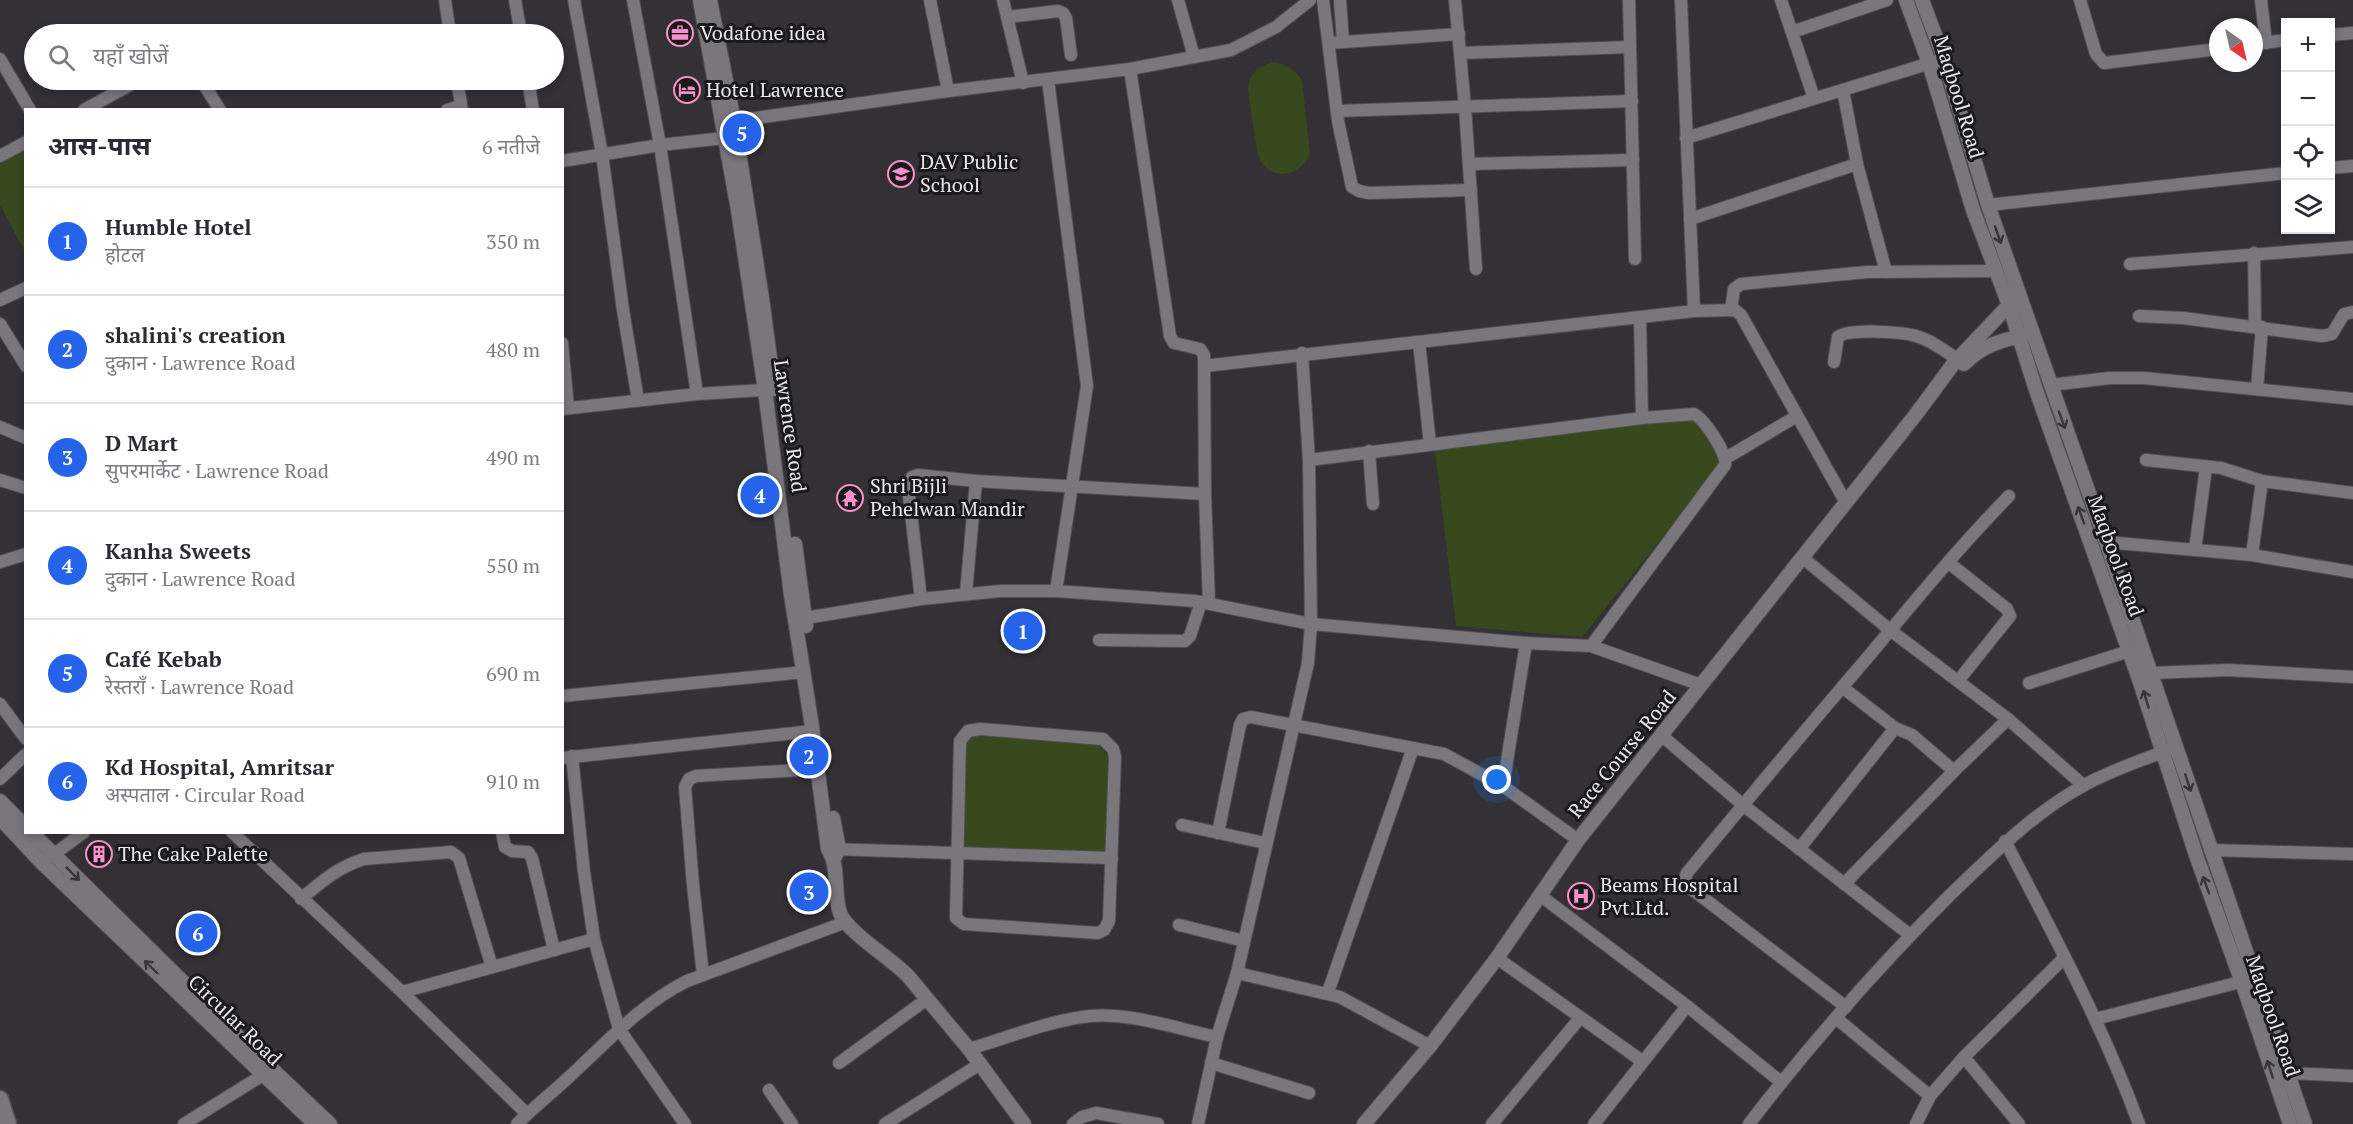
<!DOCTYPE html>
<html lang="hi">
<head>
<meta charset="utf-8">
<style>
	:root { --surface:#fff; --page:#f7f7f7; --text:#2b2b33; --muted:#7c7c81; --line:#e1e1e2; --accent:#2563eb }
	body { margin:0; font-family:"PT Serif","Noto Sans Devanagari",serif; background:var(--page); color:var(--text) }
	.controls { position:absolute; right:18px; top:18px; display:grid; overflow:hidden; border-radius:0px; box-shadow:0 3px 9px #0003 }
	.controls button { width:54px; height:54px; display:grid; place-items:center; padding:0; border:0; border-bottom:2px solid var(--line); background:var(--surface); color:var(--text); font:30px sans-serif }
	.compass { position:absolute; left:2209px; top:18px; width:54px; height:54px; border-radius:50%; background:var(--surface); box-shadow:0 3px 9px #0003; rotate:146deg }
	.you { position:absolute; left:1497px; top:780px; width:21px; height:21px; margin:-15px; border:4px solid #fff; border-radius:50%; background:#1a73e8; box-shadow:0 0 0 9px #1a73e833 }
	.badge { display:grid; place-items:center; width:39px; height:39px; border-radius:50%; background:var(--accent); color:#fff; font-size:20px; font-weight:700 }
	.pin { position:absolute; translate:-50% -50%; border:3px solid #fff; box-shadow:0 2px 6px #0006 }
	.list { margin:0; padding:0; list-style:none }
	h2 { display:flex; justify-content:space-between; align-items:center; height:78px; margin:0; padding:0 24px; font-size:26px }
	h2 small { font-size:20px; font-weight:400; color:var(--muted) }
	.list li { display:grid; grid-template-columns:39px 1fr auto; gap:18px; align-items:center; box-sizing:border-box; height:108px; padding:0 24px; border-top:2px solid var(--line) }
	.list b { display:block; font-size:22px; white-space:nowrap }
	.list p { margin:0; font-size:20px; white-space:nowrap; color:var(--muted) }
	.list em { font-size:20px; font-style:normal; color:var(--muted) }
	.icon { flex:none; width:33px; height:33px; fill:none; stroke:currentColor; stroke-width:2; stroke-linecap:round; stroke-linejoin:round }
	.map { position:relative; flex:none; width:2353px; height:1124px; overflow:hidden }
	.search { position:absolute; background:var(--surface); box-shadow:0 3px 9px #0003; left:24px; top:24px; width:540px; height:66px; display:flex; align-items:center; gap:15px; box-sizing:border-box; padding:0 21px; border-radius:33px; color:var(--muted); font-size:22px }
	.panel { position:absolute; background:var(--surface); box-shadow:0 3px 9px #0003; left:24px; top:108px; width:540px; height:726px; border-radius:0px }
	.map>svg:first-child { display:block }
</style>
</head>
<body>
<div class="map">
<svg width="2353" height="1124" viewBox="0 0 2353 1124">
	<rect width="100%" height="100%" fill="#333135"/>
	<g fill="#36481c">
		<path d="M1274 62C1287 65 1294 69 1302 80L1310 153C1304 174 1273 184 1260 160 1257 155 1248 93 1248 86 1249 83 1250 80 1251 77 1256 68 1264 65 1274 62Z"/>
		<path d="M25 147V252L0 205V161Z"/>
		<path d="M1693 416 1724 461 1582 637 1456 626 1435 450Z"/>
		<path d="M966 736 1094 740 1110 758 1107 853 963 849Z"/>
	</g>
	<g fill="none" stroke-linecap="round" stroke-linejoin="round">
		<defs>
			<g id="minor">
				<path d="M445 0 450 34"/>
				<path d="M515 0 521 34"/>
				<path d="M574 0 602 154 623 310 638 400"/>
				<path d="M633 0 660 145 697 394"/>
				<path d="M930 0 948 91"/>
				<path d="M1003 0 1023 83"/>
				<path d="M1178 0 1194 57"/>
				<path d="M1323 0 1338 121 1352 187 1359 191 1369 193 1471 190"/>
				<path d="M1340 0 1343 42"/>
				<path d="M1455 0 1465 107 1476 269"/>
				<path d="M1629 0 1635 259"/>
				<path d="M1681 0 1694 311 1735 310 1741 315 1846 503"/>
				<path d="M1781 0 1814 98"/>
				<path d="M2080 0 2096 54 2104 63 2218 49"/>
				<path d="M2261 0 2266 43"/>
				<path d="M1008 17 1058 11 1063 13 1066 18 1071 55"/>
				<path d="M1792 32 1887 0"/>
				<path d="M2330 35 2353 33"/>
				<path d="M1329 43 1459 34"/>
				<path d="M2254 44 2286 40"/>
				<path d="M1460 53 1630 47"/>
				<path d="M0 59 30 110"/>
				<path d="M1130 69 1170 336 1174 343 1200 349 1204 355 1205 494 1209 603"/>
				<path d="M201 80 220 110"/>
				<path d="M457 80 462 110"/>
				<path d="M528 80 533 110"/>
				<path d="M1048 80 1087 386 1056 591"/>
				<path d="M1843 90 1857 164 1886 272"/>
				<path d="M84 110 139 80"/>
				<path d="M447 110 461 106"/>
				<path d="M1337 111 1632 101"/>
				<path d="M734 121 948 91 1130 69 1231 50 1276 27 1310 0"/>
				<path d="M1686 138 1937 61"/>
				<path d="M0 156 26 142"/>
				<path d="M562 161 660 145 724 138"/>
				<path d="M1469 164 1633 160"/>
				<path d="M2330 168 2353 166"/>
				<path d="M1988 205 2286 173"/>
				<path d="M1690 219 1857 164"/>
				<path d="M2254 253 2255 326"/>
				<path d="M2130 264 2353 247"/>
				<path d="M0 300 26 288"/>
				<path d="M1731 310 1734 289 1741 284 1867 272 1996 271"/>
				<path d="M2139 316 2183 318 2322 336 2332 334 2344 314 2353 312"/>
				<path d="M1640 317 1642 418"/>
				<path d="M0 324 26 366"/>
				<path d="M1419 342 1430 444"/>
				<path d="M562 343 568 408"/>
				<path d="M1834 362 1838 337C1849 328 1902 332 1916 336 1931 340 1945 351 1957 359"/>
				<path d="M1204 366 1694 311"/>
				<path d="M2050 385 2110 378H2144L2353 399"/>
				<path d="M2257 389 2262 327"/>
				<path d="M562 409 697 394 765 390"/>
				<path d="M0 427 26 438"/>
				<path d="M1369 451 1373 504"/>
				<path d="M1726 458 1797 416"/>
				<path d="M1309 460 1642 418 1694 414C1704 419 1728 454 1725 465L1591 646"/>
				<path d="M2146 460 2221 468 2262 481"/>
				<path d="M0 480 26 488"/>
				<path d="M2106 542 2252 555 2353 572"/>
				<path d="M2195 550 2206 467"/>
				<path d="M2252 555 2262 481 2353 493"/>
				<path d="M1803 558 1890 630 2008 719 2083 785"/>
				<path d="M0 562 26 554"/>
				<path d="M1949 563 2007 609 2010 616 1958 681"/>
				<path d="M966 593 976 481"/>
				<path d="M921 599 908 487 912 477 918 475 976 481 1205 494"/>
				<path d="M805 618 921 599 1000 591H1056L1195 601 1311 624 1526 643 1591 646 1701 685"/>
				<path d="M1099 640 1185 641 1190 636 1201 602"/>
				<path d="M2151 673 2228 670 2353 677"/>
				<path d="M2029 683 2129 651"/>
				<path d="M1842 687 1895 728"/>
				<path d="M562 696 804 672"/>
				<path d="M0 704 26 739"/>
				<path d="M980 729 1103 739 1113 749 1115 757 1109 921 1104 930 1098 933 964 924 956 918 960 741 968 731Z"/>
				<path d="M1661 735 1743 805 1910 935"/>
				<path d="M572 756 584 872 594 939 619 1029 685 1124"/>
				<path d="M562 758 813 731"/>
				<path d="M0 779 26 754"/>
				<path d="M1503 786 1526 643"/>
				<path d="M1182 825 1265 843"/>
				<path d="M232 832 402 992 527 1114"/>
				<path d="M502 832 505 847 512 851 528 852 532 858 554 950"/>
				<path d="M1218 833 1240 725 1243 719 1251 717 1444 754 1503 786 1578 840"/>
				<path d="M2005 841C2053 934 2103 1026 2139 1124"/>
				<path d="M830 849 1112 858"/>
				<path d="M1799 849 1895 728 1912 735 1954 771"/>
				<path d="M2210 850 2353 854"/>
				<path d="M42 863 84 832"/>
				<path d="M1844 884 1954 771 2008 719"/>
				<path d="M1541 896 1687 1006 1781 1082"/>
				<path d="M301 899C321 882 338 867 364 859L451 852 459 858 492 967"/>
				<path d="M1179 925 1244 941"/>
				<path d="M1497 958 1642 1061"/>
				<path d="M1237 973 1340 997 1430 1046"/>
				<path d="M703 975 693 885 685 787 689 779 696 776 818 769"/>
				<path d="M402 992 594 939"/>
				<path d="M1328 992 1413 748"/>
				<path d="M1846 1007 1689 887 1685 878 1687 873C1747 800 1807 728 1868 657 1914 602 1959 547 2009 496"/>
				<path d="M1836 1018 1930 1096"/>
				<path d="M2095 1019 2252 979"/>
				<path d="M969 1049C1007 1038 1051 1020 1090 1016 1129 1012 1178 1029 1217 1037"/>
				<path d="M1964 1057 2019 1124"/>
				<path d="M839 1063 927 999"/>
				<path d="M1211 1063 1309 1093"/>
				<path d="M2288 1073 2353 1076"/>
				<path d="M769 1090 792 1124"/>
				<path d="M184 1124 271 1070"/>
				<path d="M517 1124C533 1108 552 1093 569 1077 607 1042 641 1004 687 981L846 922"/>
				<path d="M885 1124 980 1064"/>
				<path d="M1073 1124 1082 1117 1096 1113 1158 1124"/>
				<path d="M1198 1124 1217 1037 1237 973 1308 663 1311 624 1309 460 1302 353"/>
				<path d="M1492 1124 1580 1018"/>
				<path d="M1594 1124 1687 1006"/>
				<path d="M1749 1124C1811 1043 1879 966 1951 894 1992 855 2031 815 2081 787 2104 773 2144 759 2169 750"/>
				<path d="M1916 1124 1930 1096 1964 1057 2064 958"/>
			</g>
			<g id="tertiary">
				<path d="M700 0 738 210 765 390 791 595 811 720 828 849C840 868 833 892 840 913 847 932 892 959 908 976L969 1049 1024 1124"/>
				<path d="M710 0 734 121 762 298 774 389"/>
				<path d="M1906 0 1929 63 1973 210 2009 305 2036 390 2140 682 2196 855 2242 982 2290 1124"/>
				<path d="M1922 0 1944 59 1988 205 2106 542 2305 1124"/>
				<path d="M1964 364C1982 345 2002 340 2027 335"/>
				<path d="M795 544 806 626"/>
				<path d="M0 801 26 827"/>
				<path d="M0 818 42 863 315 1124"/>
				<path d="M833 818 839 849 834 858"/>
				<path d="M31 832 254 1052 330 1124"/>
				<path d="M1364 1124 1430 1046 1497 958 1578 840 1917 413 1954 363 2009 305 2016 302"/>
			</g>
			<path id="secondary" d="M0 1099 8 1124"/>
		</defs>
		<use href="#minor" stroke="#514f52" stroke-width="14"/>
		<use href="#tertiary" stroke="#514f52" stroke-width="16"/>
		<use href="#secondary" stroke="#514f52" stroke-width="19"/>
		<use href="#minor" stroke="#7a777c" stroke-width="12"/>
		<use href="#tertiary" stroke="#7a777c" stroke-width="14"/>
		<use href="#secondary" stroke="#7a777c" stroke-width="16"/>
	</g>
	<defs><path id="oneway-shaft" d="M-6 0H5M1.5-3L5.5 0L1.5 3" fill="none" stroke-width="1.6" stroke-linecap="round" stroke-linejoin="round" transform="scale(1.5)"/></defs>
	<g stroke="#373538">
		<use href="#oneway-shaft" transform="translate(1998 235) rotate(71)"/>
		<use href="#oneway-shaft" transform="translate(2062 420) rotate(70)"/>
		<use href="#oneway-shaft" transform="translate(2081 515) rotate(-110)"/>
		<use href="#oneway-shaft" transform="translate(2146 699) rotate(-107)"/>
		<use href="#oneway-shaft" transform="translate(2188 783) rotate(72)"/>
		<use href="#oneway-shaft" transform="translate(73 874) rotate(45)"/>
		<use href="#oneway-shaft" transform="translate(2206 885) rotate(-110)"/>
		<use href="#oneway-shaft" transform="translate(151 967) rotate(-136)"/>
		<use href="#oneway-shaft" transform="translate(2270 1069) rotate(-108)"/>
	</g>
	<defs>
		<symbol id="office-ring" viewBox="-11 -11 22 22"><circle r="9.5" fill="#1a191b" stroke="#f890ca" stroke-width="1.5"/><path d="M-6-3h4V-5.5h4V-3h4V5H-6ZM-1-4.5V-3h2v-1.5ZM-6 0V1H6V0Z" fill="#f890ca"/></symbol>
		<symbol id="hotel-ring" viewBox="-11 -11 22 22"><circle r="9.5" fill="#1a191b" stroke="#f890ca" stroke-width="1.5"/><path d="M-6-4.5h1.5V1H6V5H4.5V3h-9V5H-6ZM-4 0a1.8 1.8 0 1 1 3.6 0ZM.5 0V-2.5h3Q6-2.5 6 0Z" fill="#f890ca"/></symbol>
		<symbol id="school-ring" viewBox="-11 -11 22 22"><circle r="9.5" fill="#1a191b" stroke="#f890ca" stroke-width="1.5"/><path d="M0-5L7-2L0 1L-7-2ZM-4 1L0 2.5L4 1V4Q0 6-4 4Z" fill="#f890ca"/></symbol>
		<symbol id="temple-ring" viewBox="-11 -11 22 22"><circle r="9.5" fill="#1a191b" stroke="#f890ca" stroke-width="1.5"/><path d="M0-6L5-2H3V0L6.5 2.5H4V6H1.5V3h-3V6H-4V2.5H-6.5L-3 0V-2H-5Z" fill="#f890ca"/></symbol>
		<symbol id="building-ring" viewBox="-11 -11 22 22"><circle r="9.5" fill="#1a191b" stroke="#f890ca" stroke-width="1.5"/><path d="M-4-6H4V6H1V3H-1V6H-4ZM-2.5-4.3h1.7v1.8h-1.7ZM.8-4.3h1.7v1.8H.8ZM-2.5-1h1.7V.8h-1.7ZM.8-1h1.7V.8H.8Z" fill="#f890ca"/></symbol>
		<symbol id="hospital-ring" viewBox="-11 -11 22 22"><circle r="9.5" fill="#1a191b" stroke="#f890ca" stroke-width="1.5"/><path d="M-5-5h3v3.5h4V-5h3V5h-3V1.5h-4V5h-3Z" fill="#f890ca"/></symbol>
	</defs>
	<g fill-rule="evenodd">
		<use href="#office-ring" x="665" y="18" width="30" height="30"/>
		<use href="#hotel-ring" x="672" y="75" width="30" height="30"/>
		<use href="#school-ring" x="886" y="159" width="30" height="30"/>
		<use href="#temple-ring" x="835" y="483" width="30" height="30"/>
		<use href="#building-ring" x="84" y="839" width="30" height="30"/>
		<use href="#hospital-ring" x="1566" y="881" width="30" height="30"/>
	</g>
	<g text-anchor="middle" stroke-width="6" stroke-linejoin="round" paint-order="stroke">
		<g font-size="20" fill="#e9e8ea" stroke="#1a191b" text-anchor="start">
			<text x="700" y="40">Vodafone idea</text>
			<text x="706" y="97">Hotel Lawrence</text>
			<text x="920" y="169">DAV Public<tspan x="920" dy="23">School</tspan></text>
			<text x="870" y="493">Shri Bijli<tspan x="870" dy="23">Pehelwan Mandir</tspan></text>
			<text x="118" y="861">The Cake Palette</text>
			<text x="1600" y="892">Beams Hospital<tspan x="1600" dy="23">Pvt.Ltd.</tspan></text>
		</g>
		<g font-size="20" fill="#e9e8ea" stroke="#1a191b">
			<text transform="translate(1959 97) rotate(73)" y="7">Maqbool Road</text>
			<text transform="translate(790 426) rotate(82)" y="7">Lawrence Road</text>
			<text transform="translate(2116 556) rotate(70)" y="7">Maqbool Road</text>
			<text transform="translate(1622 754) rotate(-51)" y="7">Race Course Road</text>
			<text transform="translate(2273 1016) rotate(71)" y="7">Maqbool Road</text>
			<text transform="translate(235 1020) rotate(44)" y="7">Circular Road</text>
		</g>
	</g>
</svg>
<div class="controls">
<button>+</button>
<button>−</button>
<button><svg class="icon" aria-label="locate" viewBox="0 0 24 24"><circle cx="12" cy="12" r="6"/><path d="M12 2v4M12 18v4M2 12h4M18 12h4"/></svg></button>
<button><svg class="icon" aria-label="layers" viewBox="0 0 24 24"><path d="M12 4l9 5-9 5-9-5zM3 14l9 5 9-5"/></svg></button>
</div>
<svg class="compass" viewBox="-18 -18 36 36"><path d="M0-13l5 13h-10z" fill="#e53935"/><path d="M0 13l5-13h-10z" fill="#7c7c81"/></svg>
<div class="you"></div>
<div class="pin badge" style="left:1023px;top:631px">1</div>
<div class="pin badge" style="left:809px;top:756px">2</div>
<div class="pin badge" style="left:809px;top:892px">3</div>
<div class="pin badge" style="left:760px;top:495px">4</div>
<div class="pin badge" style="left:742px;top:133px">5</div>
<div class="pin badge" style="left:198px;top:933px">6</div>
<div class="search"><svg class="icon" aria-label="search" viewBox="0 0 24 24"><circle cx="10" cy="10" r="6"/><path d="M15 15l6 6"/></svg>यहाँ खोजें</div>
<section class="panel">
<h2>आस-पास<small>6 नतीजे</small></h2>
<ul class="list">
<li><span class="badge">1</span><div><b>Humble Hotel</b><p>होटल</p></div><em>350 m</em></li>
<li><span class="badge">2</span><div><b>shalini's creation</b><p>दुकान · Lawrence Road</p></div><em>480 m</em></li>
<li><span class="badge">3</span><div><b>D Mart</b><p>सुपरमार्केट · Lawrence Road</p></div><em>490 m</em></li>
<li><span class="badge">4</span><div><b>Kanha Sweets</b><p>दुकान · Lawrence Road</p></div><em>550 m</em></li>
<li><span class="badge">5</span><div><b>Café Kebab</b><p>रेस्तराँ · Lawrence Road</p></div><em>690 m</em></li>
<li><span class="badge">6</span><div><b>Kd Hospital, Amritsar</b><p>अस्पताल · Circular Road</p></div><em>910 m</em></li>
</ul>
</section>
</div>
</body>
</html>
